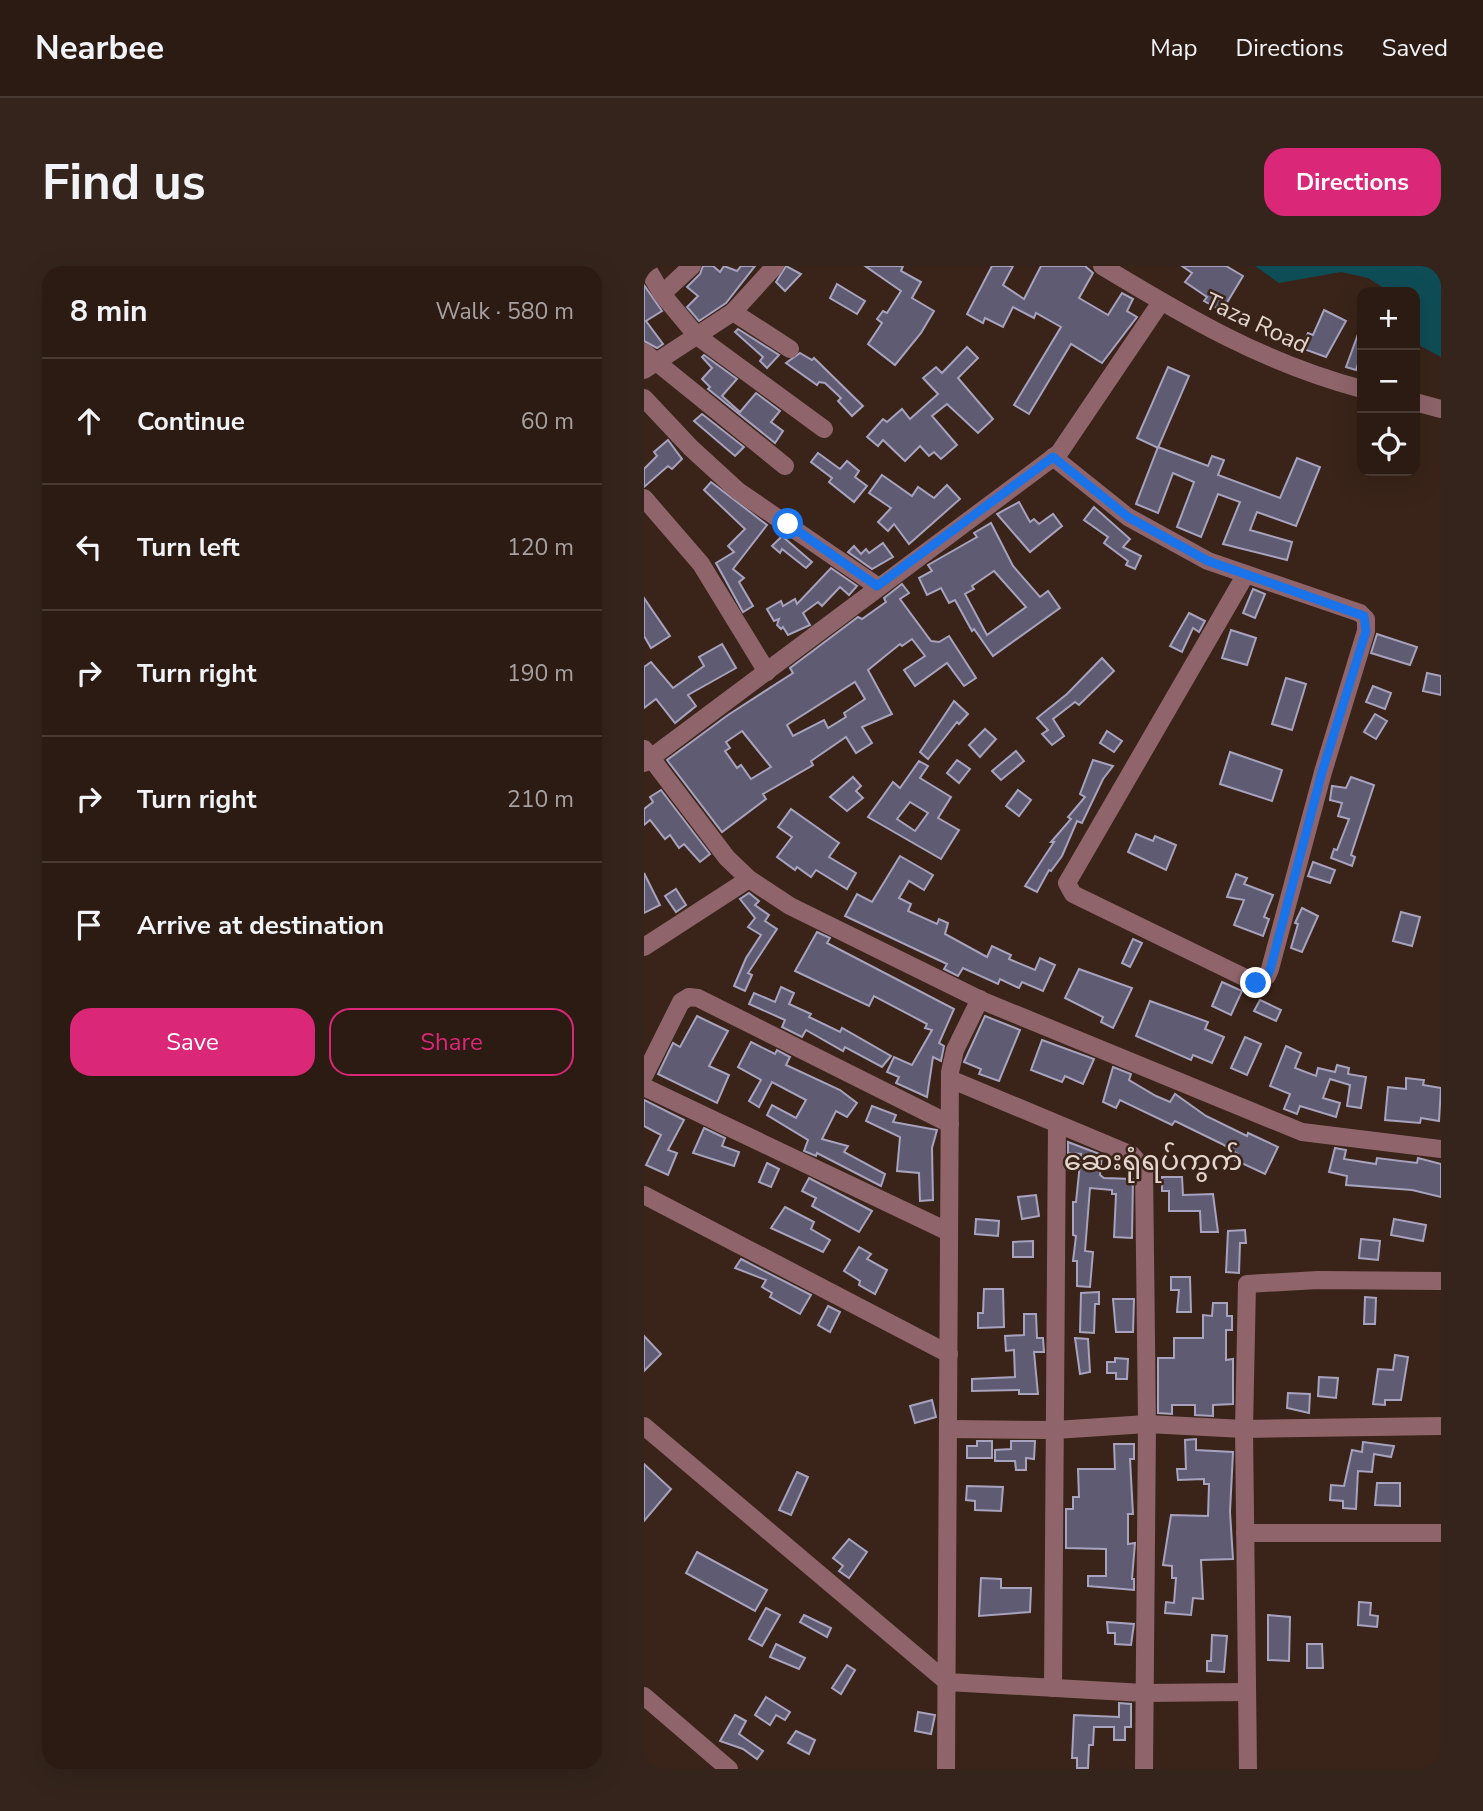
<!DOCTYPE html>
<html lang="en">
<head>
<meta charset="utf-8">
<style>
	:root { --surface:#2c1b13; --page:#34241c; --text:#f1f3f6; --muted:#a6a1a0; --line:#483933; --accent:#db2777 }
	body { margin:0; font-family:"Nunito Sans","Noto Sans Myanmar",sans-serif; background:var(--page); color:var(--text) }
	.controls { position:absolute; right:21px; top:21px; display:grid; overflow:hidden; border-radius:14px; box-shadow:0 7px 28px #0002 }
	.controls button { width:63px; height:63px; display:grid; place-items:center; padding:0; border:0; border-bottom:2px solid var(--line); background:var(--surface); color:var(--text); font:35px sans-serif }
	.stop { position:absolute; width:21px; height:21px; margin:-16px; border:5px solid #1a73e8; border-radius:50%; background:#fff }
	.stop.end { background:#1a73e8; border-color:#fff; box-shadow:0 2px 7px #0008 }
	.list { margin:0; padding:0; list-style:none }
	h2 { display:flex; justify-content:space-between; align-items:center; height:91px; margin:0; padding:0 28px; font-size:30px }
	h2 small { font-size:23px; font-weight:400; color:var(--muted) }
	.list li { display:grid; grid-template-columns:46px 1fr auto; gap:21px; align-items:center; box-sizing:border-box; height:126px; padding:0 28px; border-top:2px solid var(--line) }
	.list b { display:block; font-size:26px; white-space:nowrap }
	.list em { font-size:23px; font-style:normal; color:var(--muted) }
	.actions { display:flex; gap:14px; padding:21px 28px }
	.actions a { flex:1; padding:16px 0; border:2px solid var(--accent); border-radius:21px; text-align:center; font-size:24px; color:var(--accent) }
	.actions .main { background:var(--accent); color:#fff }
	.icon { flex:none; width:38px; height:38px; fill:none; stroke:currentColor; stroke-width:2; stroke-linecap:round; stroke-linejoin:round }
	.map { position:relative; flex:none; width:797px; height:1503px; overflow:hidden; border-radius:21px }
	header { display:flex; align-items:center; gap:42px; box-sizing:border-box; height:98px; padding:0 35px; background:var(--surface); border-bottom:2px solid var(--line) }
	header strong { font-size:33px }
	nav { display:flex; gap:38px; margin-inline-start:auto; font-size:24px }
	.intro { display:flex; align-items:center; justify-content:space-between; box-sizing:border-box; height:168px; padding:0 42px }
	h1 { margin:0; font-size:49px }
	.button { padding:18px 32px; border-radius:21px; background:var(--accent); color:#fff; font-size:24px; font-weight:700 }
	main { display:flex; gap:42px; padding:0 42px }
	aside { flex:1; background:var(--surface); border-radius:21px; box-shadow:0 7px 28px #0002 }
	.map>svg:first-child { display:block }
</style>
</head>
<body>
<header>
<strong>Nearbee</strong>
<nav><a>Map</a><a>Directions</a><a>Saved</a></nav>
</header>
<div class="intro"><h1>Find us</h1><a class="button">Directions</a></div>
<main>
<aside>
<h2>8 min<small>Walk · 580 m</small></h2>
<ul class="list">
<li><svg class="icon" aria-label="ahead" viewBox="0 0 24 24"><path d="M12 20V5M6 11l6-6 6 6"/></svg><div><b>Continue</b></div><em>60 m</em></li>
<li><svg class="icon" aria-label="left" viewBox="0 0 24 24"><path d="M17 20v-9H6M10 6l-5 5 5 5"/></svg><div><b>Turn left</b></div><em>120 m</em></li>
<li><svg class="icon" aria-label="right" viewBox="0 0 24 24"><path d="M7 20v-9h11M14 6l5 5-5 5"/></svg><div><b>Turn right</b></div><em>190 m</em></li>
<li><svg class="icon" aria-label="right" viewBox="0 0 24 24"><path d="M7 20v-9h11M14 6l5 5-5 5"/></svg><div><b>Turn right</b></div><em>210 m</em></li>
<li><svg class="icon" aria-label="arrive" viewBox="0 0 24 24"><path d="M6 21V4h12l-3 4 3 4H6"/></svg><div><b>Arrive at destination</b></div></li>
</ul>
<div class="actions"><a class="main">Save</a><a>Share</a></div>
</aside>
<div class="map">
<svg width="797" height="1503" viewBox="0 0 797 1503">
	<rect width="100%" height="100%" fill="#3a2419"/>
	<path fill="#0f4d56" d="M611 0H797V91L771 77V26H746L724 12 697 6 635 17Z"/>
	<g fill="#5f5b73" stroke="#a7a2bd" stroke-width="2" fill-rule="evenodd">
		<path d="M59 0H69L76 6 80 0 93 5 97 0H111L82 37 55 55 43 41 54 30 43 21 56 8Z"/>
		<path d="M142 0 157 8 141 25 132 16Z"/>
		<path d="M221 0H259L257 5 277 16 268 32 290 45 277 67 251 99 224 78 238 57 233 53 239 45 243 47 257 25Z"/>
		<path d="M348 0H369L359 19 380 33 397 0H441L449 7 435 32 464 49 478 27 489 33 483 45 493 51 458 97 427 78 385 148 370 139 417 61 392 47 390 52 369 41 359 61 341 52 339 57 323 48Z"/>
		<path d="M538 0H582L599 10 578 45 560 35 563 31 541 16 548 7Z"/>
		<path d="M193 18 221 35 213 48 186 32Z"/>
		<path d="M0 19 18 45 2 55 19 78 13 82 0 75Z"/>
		<path d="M680 44 702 55 682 91 657 82 664 67 669 69Z"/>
		<path d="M717 60 718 85 712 104 702 101Z"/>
		<path d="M94 63 135 89 123 102 116 95 119 91 91 66Z"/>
		<path d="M323 81 334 92 314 112 349 153 334 167 303 138 288 150 313 179 297 193 290 186 285 190 276 180 261 195 239 174 234 180 223 171 239 153 243 156 258 143 266 153 294 128 279 112 292 101 298 107Z"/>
		<path d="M156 87 168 94 170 92 219 140 208 150 194 135 197 132 181 117 175 116 173 119 142 97Z"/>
		<path d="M60 89 93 113 78 130 96 146 112 127 136 145 127 156 139 165 131 177 64 123 66 121 58 113 68 102 58 91Z"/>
		<path d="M524 101 545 110 514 182 493 172Z"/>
		<path d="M58 148 100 181 91 190 50 155Z"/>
		<path d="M24 174 38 193 28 203 24 200 0 221V203L13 190 10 186Z"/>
		<path d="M514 181 564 200 568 190 580 194 574 209 636 232 653 192 676 201 652 260 613 246 606 264 648 276 643 294 579 278 596 236 574 228 557 271 533 261 550 216 529 207 514 247 492 238Z"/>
		<path d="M174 187 196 203 203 195 215 205 211 211 223 220 210 236 185 216 188 212 167 196Z"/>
		<path d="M238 209 268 230 274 221 290 232 303 219 316 233 265 278 250 258 244 265 234 256 247 242 225 227Z"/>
		<path d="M67 216 123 259 89 303 100 312 95 316 109 340 99 346 72 297 90 286 84 280 101 263 60 224Z"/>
		<path d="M375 236 386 256 390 253 395 258 409 248 418 260 386 286 353 248Z"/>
		<path d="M450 241 486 273 479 281 497 290 491 303 482 299 484 295 460 277 464 271 440 254Z"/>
		<path d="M347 257 369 300 396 331 404 325 416 342 349 390 330 363 328 365 311 334 305 337 297 322 283 329 275 312 288 305 284 299 333 271 330 267ZM350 305 382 341 343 369 321 328 330 323 328 320Z"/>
		<path d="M138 270 168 296 162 302 138 283 136 287 128 280Z"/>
		<path d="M239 277 249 291 228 303 204 286 210 280 217 288 222 283 225 287Z"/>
		<path d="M187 302 213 320 205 329 196 321 178 340 174 336 159 347 166 359 144 369 139 361 137 363 133 359 135 353 130 355 123 343 137 335 139 340 151 333 153 338Z"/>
		<path d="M258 318 265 327 256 333 287 375 295 376 305 370 332 412 320 420 303 397 271 420 260 404 281 390 268 373 258 380 256 378 224 404 248 448 218 461 228 477 212 487 202 471 167 495 169 499 119 528 122 533 78 566 23 494 84 449 149 407 146 402 214 351 218 353 242 336 240 332ZM211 416 221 433 200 447 202 451 184 462 180 454 149 470 143 459ZM98 465 127 501 107 513 97 499 93 502 81 485 86 482 82 476Z"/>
		<path d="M609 323 621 328 611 352 599 347Z"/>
		<path d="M0 332 26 370 7 382 0 370Z"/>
		<path d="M545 347 561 355 555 366 549 362 538 386 526 380Z"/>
		<path d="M587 364 612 372 603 399 578 392Z"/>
		<path d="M733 368 773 381 766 399 727 387Z"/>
		<path d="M78 378 92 402 44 429 52 440 31 457 12 433 0 442V401L7 396 29 422 60 400 55 391Z"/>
		<path d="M458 392 470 405 435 439 431 436 409 453 420 470 408 479 398 468 404 464 393 452 423 428Z"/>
		<path d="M783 407 797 410V429L779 425Z"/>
		<path d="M642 412 662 418 648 464 628 458Z"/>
		<path d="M729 420 747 427 741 443 722 436Z"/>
		<path d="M310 435 324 448 315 458 313 456 284 493 276 486Z"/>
		<path d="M731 448 743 455 732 473 720 466Z"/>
		<path d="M341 463 352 473 336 491 325 479Z"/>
		<path d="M463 465 478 475 470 486 456 477Z"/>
		<path d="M372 485 380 495 357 514 348 505Z"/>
		<path d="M586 486 638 504 628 535 576 518Z"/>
		<path d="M313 494 326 503 315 517 303 507Z"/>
		<path d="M449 494 469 500 459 513 438 557 433 555 418 590 407 605 405 604 393 626 381 620 410 576H407L427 553 424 551 441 531 436 528Z"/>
		<path d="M275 495 284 500 276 512 307 531 294 552 315 564 297 593 224 551 249 516 256 522ZM266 536 284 547 271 565 253 553Z"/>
		<path d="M209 511 217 520 212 525 219 532 203 545 186 531Z"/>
		<path d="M707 511 730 519 707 589 711 591 708 600 687 592 690 583 693 584 705 553 694 550 698 537 686 534 688 520 702 522Z"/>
		<path d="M17 524 66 588 56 596 40 578 35 582 26 569 21 573 6 554 0 559V543L9 536 6 531Z"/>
		<path d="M374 524 387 534 375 550 362 540Z"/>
		<path d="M147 543 195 577 185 591 212 607 203 623 172 604 167 611 153 601 151 604 133 591 148 571 134 561Z"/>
		<path d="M492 568 509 575 511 570 532 579 522 604 484 586Z"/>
		<path d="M256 590 289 609 280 624 265 615 255 632 267 638 264 645 293 658 295 653 304 657 301 668 343 691 348 680 367 689 365 693 391 704 396 692 411 699 399 725 378 716 375 722 356 713 354 718 319 702 314 710 300 703 303 698 201 650 213 628 228 636Z"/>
		<path d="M669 596 691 604 686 617 664 610Z"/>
		<path d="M0 607 16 639 0 647Z"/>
		<path d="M592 608 603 612 600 618 629 629 620 651 625 653 619 670 590 659 600 634 583 631Z"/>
		<path d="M32 623 42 639 32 646 21 630Z"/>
		<path d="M105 627 115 635 111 639 125 649 121 655 133 663 104 707 108 709 101 725 90 720 102 692 117 669 104 661 111 652 96 633Z"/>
		<path d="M658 642 674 650 658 686 647 682 654 658 651 657Z"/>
		<path d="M757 646 776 651 768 680 749 675Z"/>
		<path d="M173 666 186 672 183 677 310 743 295 777 300 780 297 795 289 791 283 831 252 817 255 811 243 806 250 791 268 799 288 764 281 762 283 758 230 730 225 740 151 705Z"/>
		<path d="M489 673 498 677 486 701 478 697Z"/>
		<path d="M435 703 488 722 469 762 457 756 459 751 421 732Z"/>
		<path d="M578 716 598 725 587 749 568 740Z"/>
		<path d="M137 721 150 727 145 738 167 748 165 751 196 766 198 762 247 790 238 801 201 781 199 785 162 764 158 771 138 761 141 754 105 738 110 727 131 736Z"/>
		<path d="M616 734 637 744 632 755 610 745Z"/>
		<path d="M506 735 564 756 561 763 580 771 568 797 549 789 547 794 492 770Z"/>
		<path d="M53 750 84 765 65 800 85 809 73 837 14 808 29 777 36 781Z"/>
		<path d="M341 750 376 764 355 815 335 808 337 803 320 796Z"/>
		<path d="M601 771 617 778 603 809 587 802Z"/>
		<path d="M398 774 450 793 439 818 421 810 418 816 387 804Z"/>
		<path d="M107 776 131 788 133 784 146 791 142 799 196 824 213 837 203 851 192 845 178 873 204 880 200 886 241 908 237 920 173 887 172 890 160 885 164 874 123 849 128 839 152 852 162 834 128 816 115 841 105 835 117 814 94 801Z"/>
		<path d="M642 780 657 787 651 802 672 810 674 802 691 806 693 799 705 802 704 808 722 811 717 842 703 840 706 819 686 813 679 832 696 837 692 851 656 840 653 848 640 843 646 828 626 820Z"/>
		<path d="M469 801 487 808 485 814 512 830 526 836 531 828 562 850 603 870 604 867 634 881 621 908 591 894 594 888 578 878 531 855 528 859 476 834 472 842 459 836Z"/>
		<path d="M762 812 780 814 779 819 797 822 795 855 777 852 776 857 741 854 744 821 762 823Z"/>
		<path d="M0 834 40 854 24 884 33 887 24 909 2 899 17 869 0 860Z"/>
		<path d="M228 840 252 849 249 856 293 864 288 882 289 934 276 935 275 907 253 905 256 871 222 855Z"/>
		<path d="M60 862 81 872 78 880 95 886 90 900 49 887Z"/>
		<path d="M424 876 458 889 456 909 460 912 489 913 488 972 470 971 472 928H468V924L446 922 441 985 449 986 446 1021 433 1020V995H429L432 970 429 969V936H432L437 888 424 887Z"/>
		<path d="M691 882 702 884 700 893 732 898 733 892 773 897 774 892 797 898V931L768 924 702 919 703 910 685 906Z"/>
		<path d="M123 897 135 903 127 921 115 916Z"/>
		<path d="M518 911H538L539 929 569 928 574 966H557L556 945H525V925H518Z"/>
		<path d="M165 912 228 945 215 966 168 940 172 932 158 925Z"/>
		<path d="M392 929 395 950 378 953 374 931Z"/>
		<path d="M141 941 170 956 167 963 186 974 179 986 127 962Z"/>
		<path d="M332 953 355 955 354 970 331 968Z"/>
		<path d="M750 953 782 959 779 975 747 969Z"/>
		<path d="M601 964 602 977H596L595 1007 582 1006 584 965Z"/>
		<path d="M717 973 736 975 734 994 715 992Z"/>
		<path d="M389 975V991H369V976Z"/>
		<path d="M215 981 227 988 223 993 243 1004 231 1028 215 1019 216 1015 200 1005Z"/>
		<path d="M97 993 167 1029 156 1048 126 1031 128 1027 118 1021 122 1014 91 1002Z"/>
		<path d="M527 1011H546L547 1046H533L535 1024H527Z"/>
		<path d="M340 1023H359L360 1061 334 1062V1047H339Z"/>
		<path d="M455 1026V1038H451L450 1067 436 1066 437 1027Z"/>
		<path d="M721 1031 732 1032 731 1058H720Z"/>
		<path d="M469 1033H490L489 1066H472Z"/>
		<path d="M569 1037H583V1050H588V1064H582V1094L589 1093V1138L569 1139V1150L551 1149V1139H528V1148L514 1147V1092H530V1072H559V1049L568 1050Z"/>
		<path d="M184 1040 196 1046 186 1066 174 1059Z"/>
		<path d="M380 1048H392L393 1072H399L400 1086H390L394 1128H375V1124L328 1125V1113L371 1111 370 1084 362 1085 361 1070 380 1069Z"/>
		<path d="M0 1070 17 1088 0 1105Z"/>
		<path d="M431 1072 444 1073 446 1106 436 1108Z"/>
		<path d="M751 1089 764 1091 757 1134H741V1139L729 1138 734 1103 749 1104Z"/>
		<path d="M471 1092 484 1093 483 1113H472V1107H463V1096H471Z"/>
		<path d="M675 1111 694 1112 692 1132 674 1130Z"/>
		<path d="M644 1127 666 1128 665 1147 643 1142Z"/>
		<path d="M288 1134 292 1151 271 1157 266 1140Z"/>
		<path d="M552 1173V1184L589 1186 586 1246 589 1293 557 1294 559 1333 549 1332 547 1349 521 1347 522 1336 530 1337 532 1312H528V1300L519 1299 527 1249 564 1250 565 1218H560V1213L534 1214 533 1203H542L541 1174Z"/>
		<path d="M333 1175H348V1192H323V1180H333Z"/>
		<path d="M367 1175H391L390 1193 382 1192V1204H372L371 1195H351V1184L367 1183Z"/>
		<path d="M719 1176 750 1180 747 1191 730 1188 728 1206 714 1205 712 1243 699 1242V1235L686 1234 687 1219 700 1220 708 1184 718 1186Z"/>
		<path d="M470 1178H490V1193H486L489 1248H484V1278L491 1277 488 1313H490V1324L444 1320V1310H462V1283L422 1282V1243H429V1231H435L434 1203H471Z"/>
		<path d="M0 1198 27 1223 0 1255Z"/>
		<path d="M153 1206 164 1211 147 1249 135 1244Z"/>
		<path d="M733 1217H756V1240L731 1239Z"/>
		<path d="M323 1220 359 1221 357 1245 331 1244V1235L322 1234Z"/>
		<path d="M205 1273 223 1286 205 1312 195 1305 199 1300 189 1292Z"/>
		<path d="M53 1286 123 1324 111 1345 42 1307Z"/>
		<path d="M337 1312 357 1313V1322H387L386 1346 335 1350Z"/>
		<path d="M715 1336 727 1337 726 1349 734 1350 733 1361 714 1359Z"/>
		<path d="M122 1342 136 1349 118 1380 105 1373Z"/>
		<path d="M160 1349 187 1362 183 1371 156 1356Z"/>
		<path d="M624 1349 646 1351 645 1395 624 1394Z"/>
		<path d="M463 1356 490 1358 487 1379 471 1378V1367H464Z"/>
		<path d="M568 1369 583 1370 580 1406 563 1405V1395H567Z"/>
		<path d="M132 1378 161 1392 155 1403 126 1391Z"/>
		<path d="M663 1378H678L679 1402H663Z"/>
		<path d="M203 1399 211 1404 197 1428 188 1422Z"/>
		<path d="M122 1431 146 1446 141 1454 132 1449 126 1459 111 1449Z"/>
		<path d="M475 1437 487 1438V1461H481V1474H470V1461H450L449 1479H445L444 1502H433V1492H428L430 1449 475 1451Z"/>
		<path d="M274 1446 291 1449 287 1468 271 1465Z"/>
		<path d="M91 1449 102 1455 95 1468 119 1485 113 1493 99 1483 76 1475Z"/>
		<path d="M152 1465 171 1474 165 1488 144 1477Z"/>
	</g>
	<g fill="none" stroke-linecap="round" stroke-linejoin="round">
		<g stroke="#8f656b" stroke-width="18">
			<path d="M2 0 18 28 53 70 180 163"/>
			<path d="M458 0C544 52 620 97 718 123"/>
			<path d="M18 28 48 0"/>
			<path d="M89 46 146 83"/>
			<path d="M0 86 141 200"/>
			<path d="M0 104 89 46 131 0"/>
			<path d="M0 132 47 182 94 225 233 320"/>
			<path d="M771 136 797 143"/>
			<path d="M409 191 484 251 564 295 716 347 722 353V365L679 506 626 703 623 710 612 717 429 628 423 617 602 308"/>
			<path d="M0 232 57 298 123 406"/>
			<path d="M0 483 83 592 105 613 146 640 339 735 658 866 797 883"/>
			<path d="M0 497 415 187 517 36"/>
			<path d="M0 681 105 613"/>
			<path d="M0 810 37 736 45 731 54 732 306 858"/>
			<path d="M306 813 488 889 500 903 503 1158 500 1503"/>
			<path d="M0 821 305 966"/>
			<path d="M0 929 305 1088"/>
			<path d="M0 1160 303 1416 500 1427 603 1426"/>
			<path d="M304 1163 411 1164 503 1158 600 1163 797 1160"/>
			<path d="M601 1267H797"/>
			<path d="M409 1422 413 858"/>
			<path d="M0 1430 85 1503"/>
			<path d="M302 1503 306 806 311 784 336 733"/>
			<path d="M604 1503 600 1163 603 1018 674 1014 797 1015"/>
		</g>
	</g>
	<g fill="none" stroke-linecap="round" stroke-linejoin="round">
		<path stroke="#1a73e8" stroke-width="9" d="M144 258 233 320 409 191 484 251 564 295 720 350 722 365 678 506 626 704 623 710 612 717"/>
	</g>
	<g text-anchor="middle" stroke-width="5" stroke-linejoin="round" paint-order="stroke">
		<g font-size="24" fill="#e4d6ce" stroke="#3a2419">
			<text transform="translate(613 57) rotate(25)" y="8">Taza Road</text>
		</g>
		<g font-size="28" fill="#e4d6ce" stroke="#3a2419">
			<text x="509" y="904">ဆေးရုံရပ်ကွက်</text>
		</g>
	</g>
</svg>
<div class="controls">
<button>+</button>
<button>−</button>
<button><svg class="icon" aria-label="locate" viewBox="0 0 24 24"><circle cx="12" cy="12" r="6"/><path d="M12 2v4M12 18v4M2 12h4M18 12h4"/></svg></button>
</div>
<div class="stop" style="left:144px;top:258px"></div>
<div class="stop end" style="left:612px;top:717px"></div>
</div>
</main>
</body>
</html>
